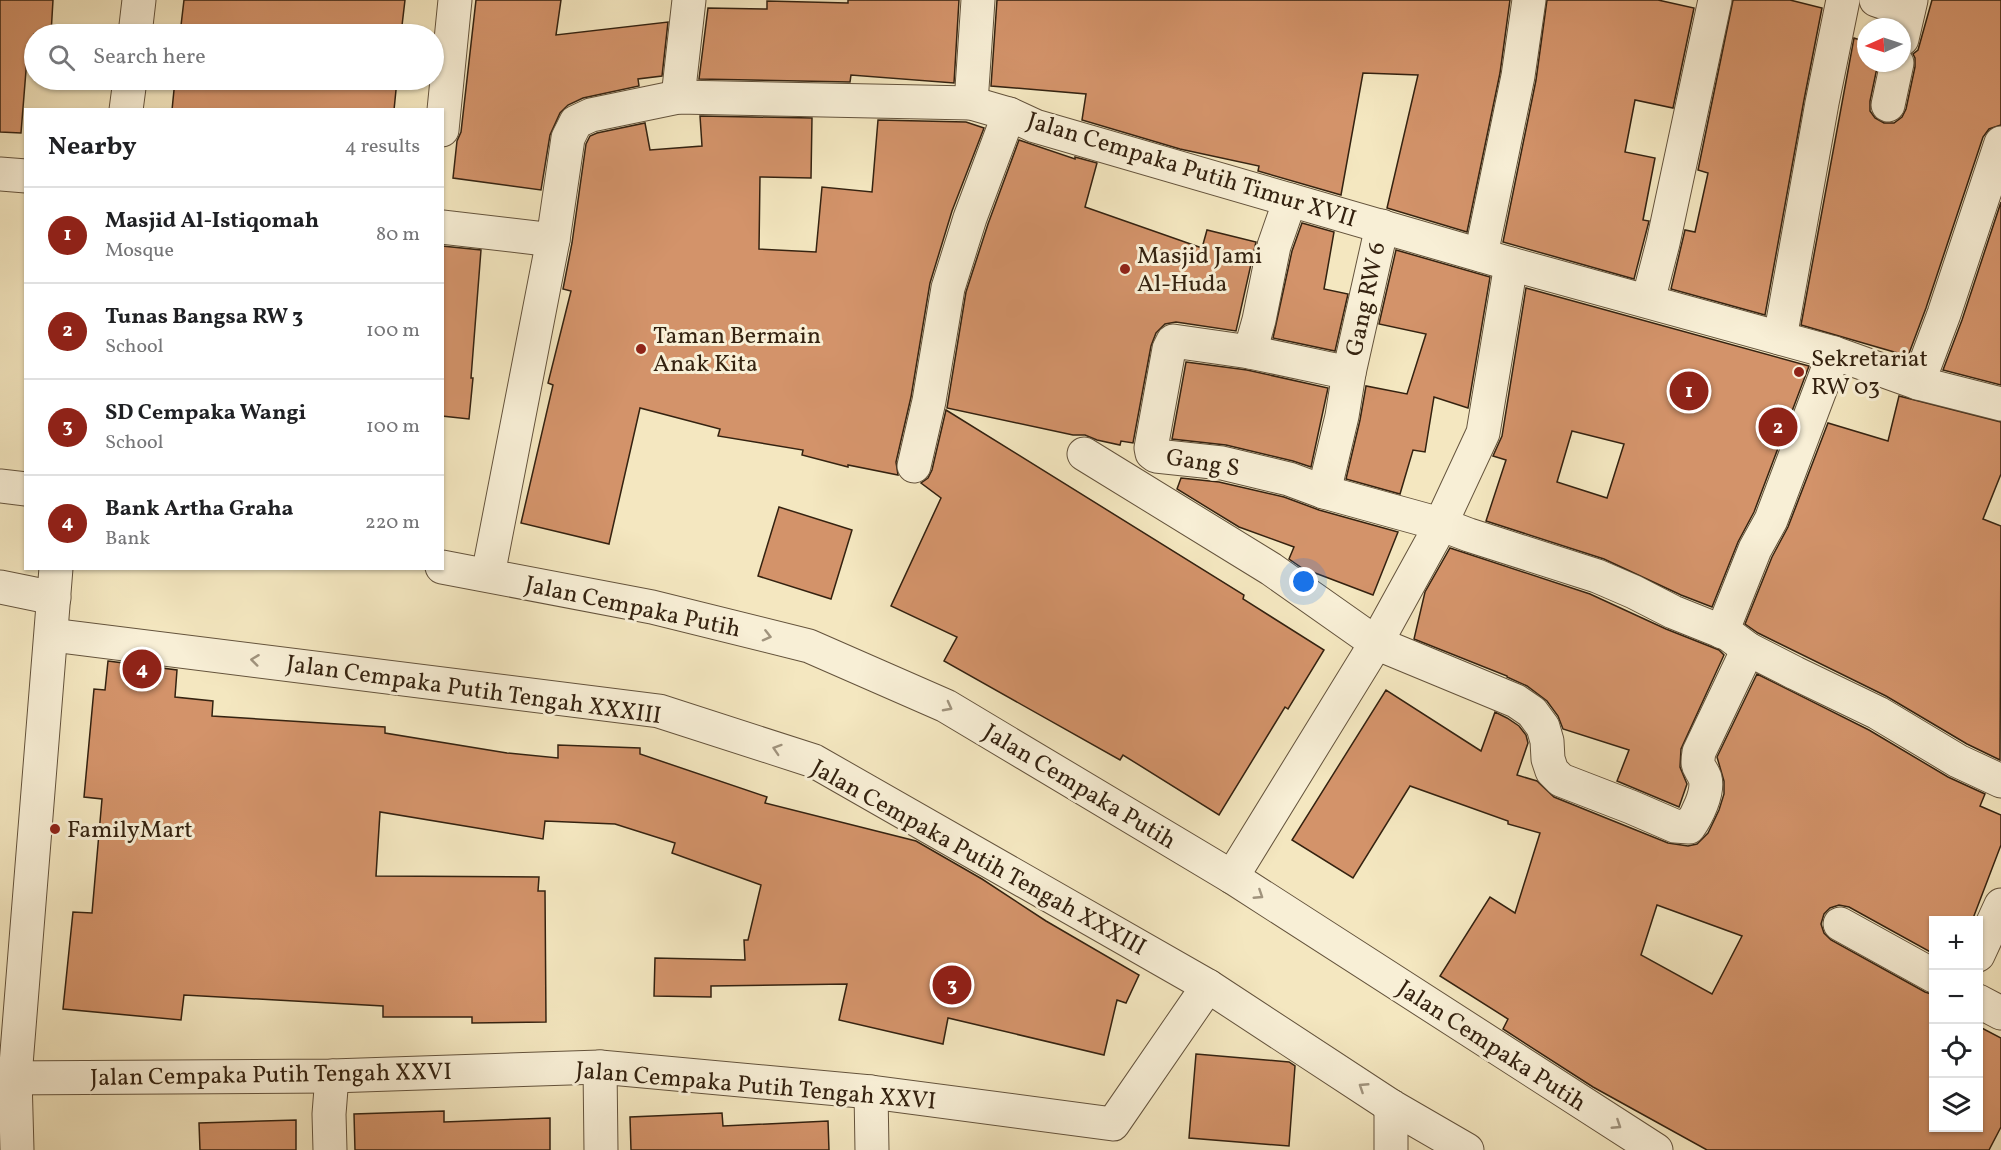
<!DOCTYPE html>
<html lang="en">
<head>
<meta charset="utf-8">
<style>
	:root { --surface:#fff; --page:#f6f6f6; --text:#202124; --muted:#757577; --line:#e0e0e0; --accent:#8f2418 }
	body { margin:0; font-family:Vollkorn,serif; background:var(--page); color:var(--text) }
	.controls { position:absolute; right:18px; bottom:18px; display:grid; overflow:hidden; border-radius:0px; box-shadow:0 2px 4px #0004 }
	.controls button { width:54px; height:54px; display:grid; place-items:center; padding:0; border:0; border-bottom:2px solid var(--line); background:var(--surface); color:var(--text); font:30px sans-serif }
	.compass { position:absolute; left:1857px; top:18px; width:54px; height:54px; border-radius:50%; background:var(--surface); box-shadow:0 2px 4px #0004; rotate:267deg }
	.you { position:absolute; left:1304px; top:582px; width:21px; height:21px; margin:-15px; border:4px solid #fff; border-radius:50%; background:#1a73e8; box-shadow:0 0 0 9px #1a73e833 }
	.badge { display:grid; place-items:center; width:39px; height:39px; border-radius:50%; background:var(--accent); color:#fff; font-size:20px; font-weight:700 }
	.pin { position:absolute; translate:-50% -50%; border:3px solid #fff; box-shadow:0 2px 6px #0006 }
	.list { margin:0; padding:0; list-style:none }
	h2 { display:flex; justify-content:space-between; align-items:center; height:78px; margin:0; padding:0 24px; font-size:26px }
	h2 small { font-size:20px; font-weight:400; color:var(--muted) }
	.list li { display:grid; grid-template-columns:39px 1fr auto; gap:18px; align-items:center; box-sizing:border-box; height:96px; padding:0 24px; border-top:2px solid var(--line) }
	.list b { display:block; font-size:22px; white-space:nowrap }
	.list p { margin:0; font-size:20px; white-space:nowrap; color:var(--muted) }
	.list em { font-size:20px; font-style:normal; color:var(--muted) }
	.icon { flex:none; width:33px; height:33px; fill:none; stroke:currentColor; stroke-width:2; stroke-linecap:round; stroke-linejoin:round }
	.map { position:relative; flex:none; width:2001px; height:1150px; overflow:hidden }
	.search { position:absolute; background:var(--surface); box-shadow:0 2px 4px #0004; left:24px; top:24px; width:420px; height:66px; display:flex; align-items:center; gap:15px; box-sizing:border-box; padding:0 21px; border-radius:33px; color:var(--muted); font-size:22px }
	.panel { position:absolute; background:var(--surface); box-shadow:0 2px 4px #0004; left:24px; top:108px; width:420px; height:462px; border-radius:0px }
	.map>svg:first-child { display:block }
</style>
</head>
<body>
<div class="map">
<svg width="2001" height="1150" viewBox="0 0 2001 1150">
	<rect width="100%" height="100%" fill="#f4e7c0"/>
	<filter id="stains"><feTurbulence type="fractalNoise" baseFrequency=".00333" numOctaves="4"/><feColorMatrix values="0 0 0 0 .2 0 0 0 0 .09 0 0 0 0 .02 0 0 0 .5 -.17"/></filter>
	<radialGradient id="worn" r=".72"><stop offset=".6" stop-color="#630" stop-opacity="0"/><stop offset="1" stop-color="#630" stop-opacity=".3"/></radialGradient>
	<g fill="#d3936a" stroke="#342210" stroke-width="1.5" fill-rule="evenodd">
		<path d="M0 0H53L51 34H34V58H27L21 133 0 132Z"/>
		<path d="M184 0H405L401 34H180Z"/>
		<path d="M476 0H561L556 35 668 22 662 76 638 79 639 86 583 98 568 105 560 113 550 135 541 190 453 178 457 141 461 132Z"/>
		<path d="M848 0H959L954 83 851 75 850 82 699 79 708 8 767 9V1L848 3Z"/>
		<path d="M997 0H1510L1500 73 1467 232 1387 208 1418 75 1363 73 1341 195 1258 171 1259 166 1180 149 1082 120 1086 94 991 86Z"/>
		<path d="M1547 0H1658L1694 8 1673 108 1635 100 1625 152 1655 158 1643 220 1649 221 1634 279 1503 242 1536 80Z"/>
		<path d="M1733 0H1790L1822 8 1804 100 1765 315 1671 289 1685 230 1695 232 1708 173 1698 170Z"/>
		<path d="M1932 0H2001V125L1989 129 1983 137 1926 308 1908 356 1801 325 1854 38 1866 42V63H1878L1870 101V111L1875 118 1884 123H1894L1902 117 1906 109 1915 67V58L1913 54 1918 50Z"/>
		<path d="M175 80H397L394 110H172Z"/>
		<path d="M700 116 812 118 811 178 760 177 759 249 816 252 822 187 872 192 878 120 966 122 984 128 952 211 930 283 911 397 896 462 898 475 848 465V467L802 455 803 450 718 436 720 429 640 408 609 544 521 523 553 385 548 383 571 291 563 289 572 243 586 144 590 136 597 133 645 123 650 150 702 146Z"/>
		<path d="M1019 140 1075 159V157L1097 163 1085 207 1202 248 1207 230 1256 242 1236 331 1176 322 1165 324 1156 333 1151 346 1133 443 1121 441 1120 445 1097 440 1085 435H1073L947 408 966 292 988 224Z"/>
		<path d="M2001 202V385L1943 370 1962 320Z"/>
		<path d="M1302 223 1334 232 1324 289 1348 294 1335 351 1273 338 1292 251Z"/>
		<path d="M442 246 481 250 471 378H473L469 419 442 416Z"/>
		<path d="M1396 250 1490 277 1468 408 1434 397 1425 452 1413 450 1400 494 1346 479 1360 420 1366 386 1407 394 1426 334 1379 324Z"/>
		<path d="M1526 288 1809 366 1754 512 1738 542 1712 607 1681 595 1604 559 1486 521 1506 460 1493 456 1502 436ZM1572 431 1624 444 1607 498 1557 482Z"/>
		<path d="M1186 362 1247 370 1328 388 1311 467 1293 461 1226 445 1172 439Z"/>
		<path d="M1899 396 2001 422V474L1983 519 2001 526 2000 760 1967 744 1886 696 1758 633 1745 624 1772 557 1788 527 1828 423 1888 441Z"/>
		<path d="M946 410 1244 595 1243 599 1324 650 1288 709 1285 707 1219 815 1123 755 1120 760 944 661 957 637 891 606 941 498 921 483 928 478 932 470Z"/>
		<path d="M1181 478 1219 482 1284 497 1319 510 1398 532 1373 595 1302 568 1289 559 1294 547 1239 527 1177 489Z"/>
		<path d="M779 507 852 530 831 599 758 576Z"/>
		<path d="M1450 548 1590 594 1666 629 1719 650 1724 655 1681 749 1680 767 1687 784 1679 807 1617 781 1629 750 1563 729 1558 716 1547 701 1527 686 1507 677V676L1414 639 1425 592Z"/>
		<path d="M108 661 177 670 175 697 213 701 212 716 385 727V733L507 753 558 758V745L640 748V754L767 797 765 803 916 841 982 879 1046 921 1139 975 1126 1003 1117 1000 1104 1055 948 1018 943 1044 839 1020 847 984 711 986V997L654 996 655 958 745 960 744 940H748L761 885 672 853 675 843 615 824 545 821 543 839 380 812 376 876 539 877 538 891H545L546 1022 472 1023V1017H383V1006L184 995 181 1020 63 1009 73 912 92 913 102 799 84 797 94 689 105 690Z"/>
		<path d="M1757 674 1869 730 1948 777 1985 794 1980 806 2001 815V845L1972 921H1934V954L1849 907 1839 905 1830 908 1824 914 1821 924 1824 933 1831 940 1925 992 1934 995V1128H1978V1026L2001 1038V1127L1989 1150H1707L1593 1087 1503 1029 1508 1019 1440 976 1490 897 1515 913 1540 833 1508 824V821L1410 786 1353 878 1292 840 1386 690 1481 751 1495 712 1507 718 1519 726 1526 735 1528 743 1517 775 1537 781 1554 797 1668 843 1688 846 1697 844 1708 833 1719 810 1724 794V781L1717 757ZM1657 905 1742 936 1712 994 1641 955Z"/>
		<path d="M1196 1054 1289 1062 1295 1066 1289 1146 1189 1138Z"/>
		<path d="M444 1111V1122L550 1118V1150H355L354 1114Z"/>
		<path d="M722 1113 723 1126 828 1121 829 1150H631L630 1117Z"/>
		<path d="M296 1120V1150H200L199 1123Z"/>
	</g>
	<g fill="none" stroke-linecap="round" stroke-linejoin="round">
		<defs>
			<g id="minor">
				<path d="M1876 0 1908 11"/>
				<path d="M135 34 139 0"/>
				<path d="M1902 39 1911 0"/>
				<path d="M678 97 689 0"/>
				<path d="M971 103 978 0"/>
				<path d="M1888 105 1897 63"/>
				<path d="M126 110 130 80"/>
				<path d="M442 130 455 0"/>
				<path d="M0 174 26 176"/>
				<path d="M1290 200 1274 246 1259 320 1250 352 1349 373 1382 226"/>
				<path d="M442 227 553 240"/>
				<path d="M1481 255 1518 76 1529 0"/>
				<path d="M1648 301 1663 243 1715 0"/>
				<path d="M1780 338 1822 103 1843 0"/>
				<path d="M1250 352 1173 341 1169 349 1151 448 1152 453 1156 456 1222 463 1289 479 1324 492 1440 524 1469 535 1597 576 1634 592 1673 612 1728 634 1748 649 1795 673 1878 713 1958 761 2001 781"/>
				<path d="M1918 383 1944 314 2001 143"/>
				<path d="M1084 454 1271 569 1376 643 1516 701 1532 712 1543 727 1547 741 1548 759 1552 771 1561 780 1631 807 1675 826 1689 827C1697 816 1709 792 1705 778 1700 765 1696 770 1699 752L1748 649"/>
				<path d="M914 466 929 401 948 288 970 218 1009 114"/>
				<path d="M0 486 26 489"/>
				<path d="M1324 492 1342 416 1349 373"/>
				<path d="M442 567 652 607 809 646 946 706 1232 877 1656 1150"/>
				<path d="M488 575 553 240 568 138 576 122 591 115 678 97 971 103 1009 114 1035 126 1511 264 1834 353 1918 383 2001 404"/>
				<path d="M0 587 54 598"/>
				<path d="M1722 632 1755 549 1771 520 1834 353"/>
				<path d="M52 635 659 711 814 761 1208 986 1391 1106 1467 1150"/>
				<path d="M1232 877 1376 643 1436 534 1483 433 1511 264"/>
				<path d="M1840 924 1934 976"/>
				<path d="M1978 955 2001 905"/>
				<path d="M1978 1001 2001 1013"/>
				<path d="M600 1067 601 1150"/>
				<path d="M0 1078 332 1076 600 1067 871 1092 1113 1124 1208 986"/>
				<path d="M871 1092 872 1150"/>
				<path d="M1391 1106V1150"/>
				<path d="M17 1150 15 1077 56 568"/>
				<path d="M330 1150 329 1114 332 1076"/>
			</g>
		</defs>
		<use href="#minor" stroke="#64533c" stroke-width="35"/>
		<use href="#minor" stroke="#f8efd6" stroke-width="33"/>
	</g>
	<defs><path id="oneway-chevron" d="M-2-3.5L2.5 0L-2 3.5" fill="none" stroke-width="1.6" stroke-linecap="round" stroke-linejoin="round" transform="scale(1.5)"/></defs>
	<g stroke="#a0937d">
		<use href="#oneway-chevron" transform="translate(767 636) rotate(14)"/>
		<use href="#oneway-chevron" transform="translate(255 660) rotate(-173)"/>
		<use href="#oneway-chevron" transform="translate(948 707) rotate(28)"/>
		<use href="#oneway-chevron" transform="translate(777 749) rotate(-162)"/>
		<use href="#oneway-chevron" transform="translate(1259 895) rotate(33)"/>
		<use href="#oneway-chevron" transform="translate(1363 1087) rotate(-147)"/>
		<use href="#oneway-chevron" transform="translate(1617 1125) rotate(33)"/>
	</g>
	<g fill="#8f2418" stroke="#f8efd6" stroke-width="2">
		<circle cx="1125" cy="269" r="6"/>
		<circle cx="641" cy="349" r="6"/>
		<circle cx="1799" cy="372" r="6"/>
		<circle cx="55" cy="829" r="6"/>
	</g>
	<g text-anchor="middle" stroke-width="6" stroke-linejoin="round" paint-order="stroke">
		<g font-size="24" fill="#342210" stroke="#f8efd6">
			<text transform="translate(1192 169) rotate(17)" y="8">Jalan Cempaka Putih Timur XVII</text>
			<text transform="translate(1365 299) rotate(-78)" y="8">Gang RW 6</text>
			<text transform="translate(1203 462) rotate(9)" y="8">Gang S</text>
			<text transform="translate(633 606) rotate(12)" y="8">Jalan Cempaka Putih</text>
			<text transform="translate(474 689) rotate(8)" y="8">Jalan Cempaka Putih Tengah XXXIII</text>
			<text transform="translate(1080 786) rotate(31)" y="8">Jalan Cempaka Putih</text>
			<text transform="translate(979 857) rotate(29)" y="8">Jalan Cempaka Putih Tengah XXXIII</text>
			<text transform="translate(1492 1045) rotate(33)" y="8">Jalan Cempaka Putih</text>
			<text transform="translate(271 1074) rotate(-1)" y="8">Jalan Cempaka Putih Tengah XXVI</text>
			<text transform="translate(756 1085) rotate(5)" y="8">Jalan Cempaka Putih Tengah XXVI</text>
		</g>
		<g font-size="24" fill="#342210" stroke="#f8efd6" text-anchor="start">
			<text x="1137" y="263">Masjid Jami<tspan x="1137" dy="28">Al-Huda</tspan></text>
			<text x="653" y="343">Taman Bermain<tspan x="653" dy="28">Anak Kita</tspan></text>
			<text x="1811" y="366">Sekretariat<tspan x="1811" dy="28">RW 03</tspan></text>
			<text x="67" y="837">FamilyMart</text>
		</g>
	</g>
	<rect width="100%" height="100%" filter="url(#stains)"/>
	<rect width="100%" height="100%" fill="url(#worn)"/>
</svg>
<div class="controls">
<button>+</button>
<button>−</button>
<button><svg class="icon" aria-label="locate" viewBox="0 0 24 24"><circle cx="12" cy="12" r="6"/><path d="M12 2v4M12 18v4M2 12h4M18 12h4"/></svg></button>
<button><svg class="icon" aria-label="layers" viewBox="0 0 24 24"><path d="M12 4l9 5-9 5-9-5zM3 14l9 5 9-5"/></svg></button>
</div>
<svg class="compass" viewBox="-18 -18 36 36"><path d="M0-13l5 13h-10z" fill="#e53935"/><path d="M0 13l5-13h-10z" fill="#757577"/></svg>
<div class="you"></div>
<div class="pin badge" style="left:1689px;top:391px">1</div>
<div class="pin badge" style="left:1778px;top:427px">2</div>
<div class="pin badge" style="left:952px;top:985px">3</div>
<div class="pin badge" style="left:142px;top:669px">4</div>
<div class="search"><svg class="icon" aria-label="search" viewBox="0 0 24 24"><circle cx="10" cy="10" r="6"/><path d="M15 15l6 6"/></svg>Search here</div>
<section class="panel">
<h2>Nearby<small>4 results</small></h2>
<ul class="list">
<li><span class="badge">1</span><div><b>Masjid Al-Istiqomah</b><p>Mosque</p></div><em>80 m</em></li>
<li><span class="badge">2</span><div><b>Tunas Bangsa RW 3</b><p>School</p></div><em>100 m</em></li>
<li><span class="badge">3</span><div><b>SD Cempaka Wangi</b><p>School</p></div><em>100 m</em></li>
<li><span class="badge">4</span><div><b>Bank Artha Graha</b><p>Bank</p></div><em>220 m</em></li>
</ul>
</section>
</div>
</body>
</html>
